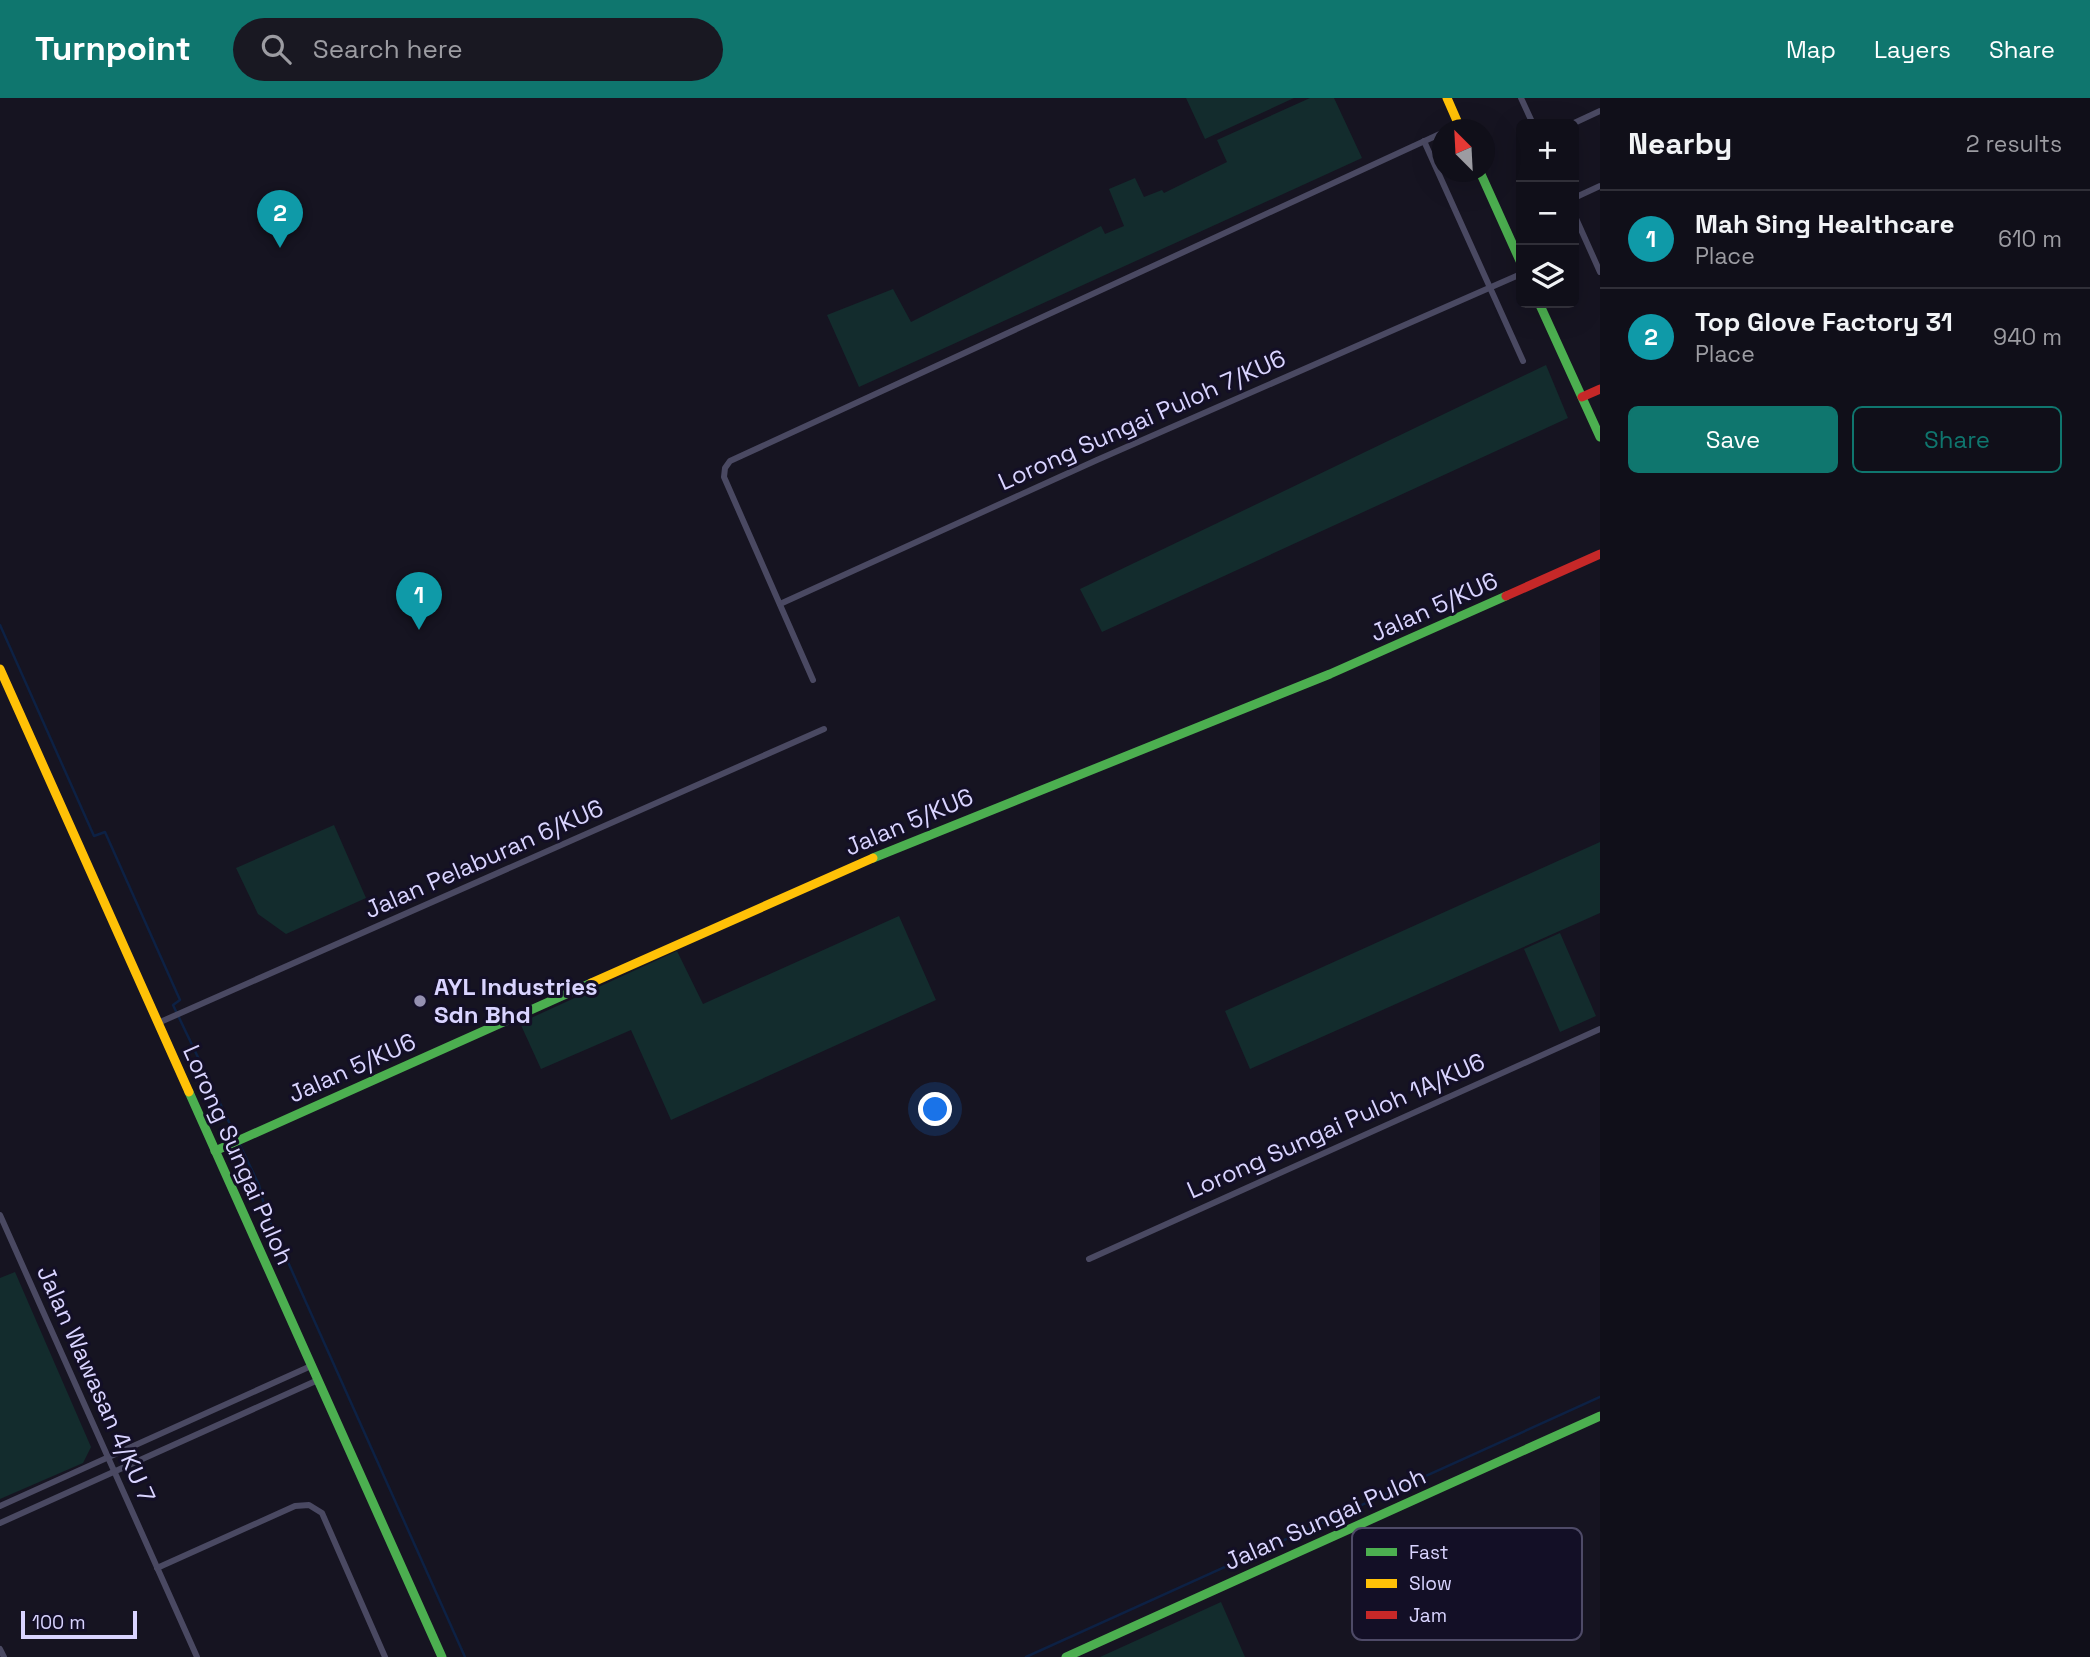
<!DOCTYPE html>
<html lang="en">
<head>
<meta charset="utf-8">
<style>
	:root { --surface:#100f19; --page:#191822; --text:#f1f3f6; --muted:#9c9ca2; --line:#302f38; --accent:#0f766e }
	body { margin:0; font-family:"Space Grotesk",sans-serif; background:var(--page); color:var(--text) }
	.controls { position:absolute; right:21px; top:21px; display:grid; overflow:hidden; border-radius:10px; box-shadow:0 7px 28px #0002 }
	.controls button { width:63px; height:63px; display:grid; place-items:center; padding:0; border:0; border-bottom:2px solid var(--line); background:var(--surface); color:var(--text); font:35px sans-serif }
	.compass { position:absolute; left:1432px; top:21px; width:63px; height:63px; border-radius:50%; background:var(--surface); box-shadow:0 7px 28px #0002; rotate:336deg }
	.scale { position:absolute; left:21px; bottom:18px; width:116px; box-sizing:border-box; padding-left:7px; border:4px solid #d9d4ff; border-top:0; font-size:19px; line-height:24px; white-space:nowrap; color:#d9d4ff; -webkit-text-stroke:5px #130f26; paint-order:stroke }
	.you { position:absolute; left:936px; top:1012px; width:24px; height:24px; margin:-18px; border:5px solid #fff; border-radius:50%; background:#1a73e8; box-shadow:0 0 0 10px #1a73e833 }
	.badge { display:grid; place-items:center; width:46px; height:46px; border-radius:50%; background:var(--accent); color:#fff; font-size:23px; font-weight:700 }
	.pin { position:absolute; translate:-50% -58px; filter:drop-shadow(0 2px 4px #0008) }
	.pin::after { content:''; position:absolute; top:37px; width:24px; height:21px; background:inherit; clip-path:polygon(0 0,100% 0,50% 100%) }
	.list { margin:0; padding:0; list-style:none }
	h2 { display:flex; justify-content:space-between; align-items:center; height:91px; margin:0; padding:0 28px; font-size:30px }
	h2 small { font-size:23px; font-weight:400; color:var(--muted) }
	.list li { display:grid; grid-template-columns:46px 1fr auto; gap:21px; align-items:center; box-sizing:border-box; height:98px; padding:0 28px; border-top:2px solid var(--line) }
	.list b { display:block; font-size:26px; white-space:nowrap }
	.list p { margin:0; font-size:23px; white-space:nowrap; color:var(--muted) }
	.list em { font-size:23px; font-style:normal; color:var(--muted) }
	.actions { display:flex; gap:14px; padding:21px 28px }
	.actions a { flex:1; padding:16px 0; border:2px solid var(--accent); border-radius:10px; text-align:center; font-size:24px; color:var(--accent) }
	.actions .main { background:var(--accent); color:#fff }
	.icon { flex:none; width:38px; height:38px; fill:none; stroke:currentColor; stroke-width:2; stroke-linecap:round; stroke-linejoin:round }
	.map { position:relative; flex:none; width:1600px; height:1559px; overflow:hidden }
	header { display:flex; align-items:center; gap:42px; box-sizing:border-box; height:98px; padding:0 35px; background:var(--accent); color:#fff }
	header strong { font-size:33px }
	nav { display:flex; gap:38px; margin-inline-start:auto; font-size:24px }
	.search { width:490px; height:63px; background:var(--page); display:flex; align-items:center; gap:18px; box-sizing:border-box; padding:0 24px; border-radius:38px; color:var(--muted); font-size:26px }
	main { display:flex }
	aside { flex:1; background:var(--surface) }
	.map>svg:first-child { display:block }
</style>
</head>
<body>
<header>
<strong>Turnpoint</strong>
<div class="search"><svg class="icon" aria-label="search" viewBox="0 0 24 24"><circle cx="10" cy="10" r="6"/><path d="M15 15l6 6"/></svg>Search here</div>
<nav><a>Map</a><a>Layers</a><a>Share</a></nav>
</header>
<main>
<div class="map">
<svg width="1600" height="1559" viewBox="0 0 1600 1559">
	<rect width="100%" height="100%" fill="#161421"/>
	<g fill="#132c2d">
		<path d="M1186 0H1294L1205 41Z"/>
		<path d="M1310 0H1334L1362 60 859 289 827 217 893 191 911 224 1101 128 1105 136 1124 128 1109 91 1135 80 1144 99 1162 92 1164 95 1227 64 1217 42Z"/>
		<path d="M1546 267 1568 320 1102 534 1080 491Z"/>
		<path d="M334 727 366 800 286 836 258 816 236 770Z"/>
		<path d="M1600 744V815L1250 971 1225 913Z"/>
		<path d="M899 818 936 902 671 1022 631 932 541 971 520 925 677 853 703 906Z"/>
		<path d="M1560 835 1596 918 1560 934 1524 851Z"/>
		<path d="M15 1174 91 1349 83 1365 0 1401V1180Z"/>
		<path d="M1221 1504 1245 1559H1100Z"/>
	</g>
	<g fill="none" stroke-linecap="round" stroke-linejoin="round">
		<g stroke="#0d2144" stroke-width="2.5">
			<path d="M0 527 94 738 105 734 180 902 173 907 259 1087 266 1115 465 1559"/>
			<path d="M1026 1559 1600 1299"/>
		</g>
		<g stroke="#4a4962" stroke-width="6">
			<path d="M1521 0 1533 26"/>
			<path d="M1572 26 1600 13"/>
			<path d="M1449 32 1459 27"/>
			<path d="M1424 43 1523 263"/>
			<path d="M1574 100 1600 88"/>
			<path d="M1574 116 1600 174"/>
			<path d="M780 506 1097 362 1521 176"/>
			<path d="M813 582 724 379 725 370 730 363 1442 35"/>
			<path d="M158 925 824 631"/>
			<path d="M0 1117 197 1559"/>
			<path d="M1089 1161 1600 931"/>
			<path d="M0 1408 311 1268"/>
			<path d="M0 1425 318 1282"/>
			<path d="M157 1470 295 1408 309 1407 322 1415 385 1559"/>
			<path d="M0 1551 4 1559"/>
		</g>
		<g stroke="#4caf50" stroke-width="9">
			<path d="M1480 74 1521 165"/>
			<path d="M1539 205 1600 339"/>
			<path d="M873 760 1330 576 1506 498"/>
			<path d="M189 994 442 1559"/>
			<path d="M215 1053 591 885"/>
			<path d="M1066 1559 1600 1318"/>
		</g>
		<g stroke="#ffc107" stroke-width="9">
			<path d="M1447 0 1461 32"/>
			<path d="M0 571 189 994"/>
			<path d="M591 885 873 760"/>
		</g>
		<g stroke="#c62828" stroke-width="9">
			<path d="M1582 299 1600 291"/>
			<path d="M1506 498 1600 456"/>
		</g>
	</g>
	<circle fill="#9591b1" stroke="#130f26" stroke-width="2.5" cx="420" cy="903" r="7"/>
	<g text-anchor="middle" stroke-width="6" stroke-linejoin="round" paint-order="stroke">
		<g font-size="24" fill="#d9d4ff" stroke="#130f26">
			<text transform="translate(1142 322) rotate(-24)" y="8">Lorong Sungai Puloh 7/KU6</text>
			<text transform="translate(1434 509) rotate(-24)" y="8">Jalan 5/KU6</text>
			<text transform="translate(909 724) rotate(-23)" y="8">Jalan 5/KU6</text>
			<text transform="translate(484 761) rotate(-24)" y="8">Jalan Pelaburan 6/KU6</text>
			<text transform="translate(352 970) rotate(-24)" y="8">Jalan 5/KU6</text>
			<text transform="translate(1336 1028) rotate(-24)" y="8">Lorong Sungai Puloh 1A/KU6</text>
			<text transform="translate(238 1057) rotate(66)" y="8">Lorong Sungai Puloh</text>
			<text transform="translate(96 1286) rotate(66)" y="8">Jalan Wawasan 4/KU 7</text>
			<text transform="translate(1325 1421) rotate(-24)" y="8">Jalan Sungai Puloh</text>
		</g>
		<g font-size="24" font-weight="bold" fill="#d9d4ff" stroke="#130f26" text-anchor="start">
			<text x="434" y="897">AYL Industries<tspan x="434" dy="28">Sdn Bhd</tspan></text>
		</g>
	</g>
	<rect x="1352" y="1430" width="230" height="112" rx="10" fill="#130f26" stroke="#4e4a67" stroke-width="2"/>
	<rect x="1366" y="1450" width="31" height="8" fill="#4caf50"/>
	<rect x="1366" y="1481" width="31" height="9" fill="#ffc107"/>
	<rect x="1366" y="1513" width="31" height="8" fill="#c62828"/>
	<g font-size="19" fill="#d9d4ff">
		<text x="1409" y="1461">Fast</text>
		<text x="1409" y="1492">Slow</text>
		<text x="1409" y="1524">Jam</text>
	</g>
</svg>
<div class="controls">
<button>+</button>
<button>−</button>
<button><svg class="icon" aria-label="layers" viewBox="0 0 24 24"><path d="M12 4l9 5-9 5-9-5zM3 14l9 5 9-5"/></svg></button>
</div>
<svg class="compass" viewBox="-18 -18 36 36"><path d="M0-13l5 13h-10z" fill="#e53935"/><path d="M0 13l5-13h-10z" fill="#9c9ca2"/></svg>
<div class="scale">100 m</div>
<div class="you"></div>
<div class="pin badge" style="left:419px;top:532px;background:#0f9aa8">1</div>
<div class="pin badge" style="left:280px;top:150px;background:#0f9aa8">2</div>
</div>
<aside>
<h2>Nearby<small>2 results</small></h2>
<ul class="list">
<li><span class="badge" style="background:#0f9aa8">1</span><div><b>Mah Sing Healthcare</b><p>Place</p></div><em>610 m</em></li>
<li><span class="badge" style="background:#0f9aa8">2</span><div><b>Top Glove Factory 31</b><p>Place</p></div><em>940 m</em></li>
</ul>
<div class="actions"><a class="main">Save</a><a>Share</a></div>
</aside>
</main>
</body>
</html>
